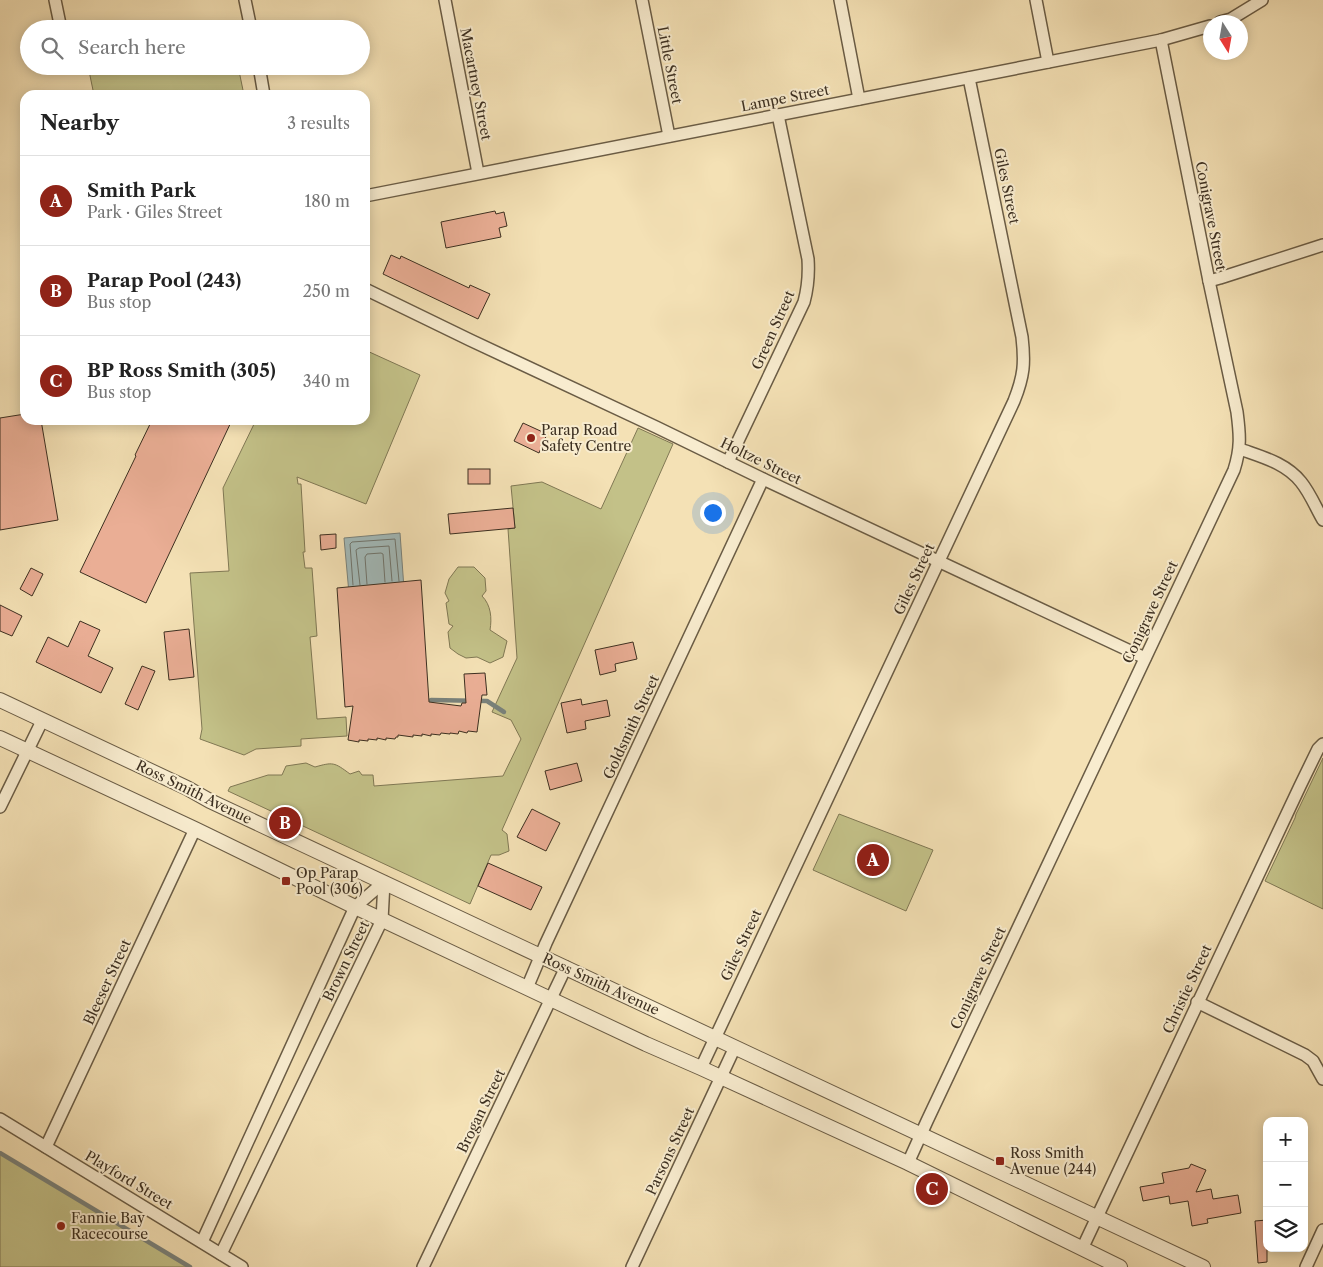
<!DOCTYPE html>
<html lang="en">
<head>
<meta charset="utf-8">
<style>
	:root { --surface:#fff; --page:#f6f6f6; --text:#222; --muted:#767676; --line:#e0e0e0; --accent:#8f2418 }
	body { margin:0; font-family:"Libre Caslon Text",serif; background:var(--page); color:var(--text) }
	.controls { position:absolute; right:15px; bottom:15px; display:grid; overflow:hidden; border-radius:10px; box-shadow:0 2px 12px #0003 }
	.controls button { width:45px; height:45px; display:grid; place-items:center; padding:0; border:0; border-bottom:1px solid var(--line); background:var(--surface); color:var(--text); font:25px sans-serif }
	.compass { position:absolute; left:1203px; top:15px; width:45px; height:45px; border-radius:50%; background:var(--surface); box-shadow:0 2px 12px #0003; rotate:169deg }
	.you { position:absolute; left:712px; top:512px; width:18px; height:18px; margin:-12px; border:4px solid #fff; border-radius:50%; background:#1a73e8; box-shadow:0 0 0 8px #1a73e833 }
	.badge { display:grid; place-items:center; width:32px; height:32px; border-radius:50%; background:var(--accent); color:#fff; font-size:16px; font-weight:700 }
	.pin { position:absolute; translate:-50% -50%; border:2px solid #fff; box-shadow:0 1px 5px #0006 }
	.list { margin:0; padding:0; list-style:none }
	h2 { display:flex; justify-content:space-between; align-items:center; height:65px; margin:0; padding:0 20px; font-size:21px }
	h2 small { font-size:16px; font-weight:400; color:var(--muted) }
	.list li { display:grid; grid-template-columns:32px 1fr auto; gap:15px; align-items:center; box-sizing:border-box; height:90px; padding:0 20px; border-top:1px solid var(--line) }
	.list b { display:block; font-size:19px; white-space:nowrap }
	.list p { margin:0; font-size:16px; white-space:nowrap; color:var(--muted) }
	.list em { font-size:16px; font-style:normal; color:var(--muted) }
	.icon { flex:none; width:28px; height:28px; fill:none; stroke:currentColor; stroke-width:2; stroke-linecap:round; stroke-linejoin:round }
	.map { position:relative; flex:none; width:1323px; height:1267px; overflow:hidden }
	.search { position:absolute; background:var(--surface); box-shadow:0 2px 12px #0003; left:20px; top:20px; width:350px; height:55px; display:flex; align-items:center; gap:12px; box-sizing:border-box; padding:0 18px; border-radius:28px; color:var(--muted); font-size:19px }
	.panel { position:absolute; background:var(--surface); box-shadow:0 2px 12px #0003; left:20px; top:90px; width:350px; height:335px; border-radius:15px }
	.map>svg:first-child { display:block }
</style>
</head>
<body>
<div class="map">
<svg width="1323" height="1267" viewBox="0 0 1323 1267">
	<rect width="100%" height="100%" fill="#f4e1b5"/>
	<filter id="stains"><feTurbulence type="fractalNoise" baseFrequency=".004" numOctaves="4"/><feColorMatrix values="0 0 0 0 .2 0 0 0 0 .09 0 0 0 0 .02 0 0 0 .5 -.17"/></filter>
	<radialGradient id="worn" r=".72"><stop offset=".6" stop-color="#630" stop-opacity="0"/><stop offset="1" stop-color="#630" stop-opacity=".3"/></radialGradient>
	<g fill="#c3c188" stroke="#807854">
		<path d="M88 66H238L244 95H94Z"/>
		<path d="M365 350 420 375 366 504 297 477 298 484H301L305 552H303L305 568H312L317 636 310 637 317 719 346 717 347 736 301 739V746L256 749 244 755 200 739 202 729 190 573 229 571 223 488 256 420H365Z"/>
		<path d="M638 428 673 444 502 830 507 834 509 851 499 855H491L470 904 228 791 230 787 268 775H282L286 766 306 763 315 767C333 762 334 762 350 774L359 771 362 775H373L374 786 503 776 521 739 511 720 492 712 517 658 508 529 515 528 511 486 542 482 601 509Z"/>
		<path d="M458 567H474L485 578 486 591 482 596C491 605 492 618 490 630L507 641 503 657 490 663 477 657 466 658 458 654 450 648 448 632 453 626 449 624 446 603 449 601 445 593 449 579Z"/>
		<path d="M1323 758V909L1265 881 1295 818 1296 814 1299 808Z"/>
		<path d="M839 814 933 850 906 911 813 870Z"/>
		<path d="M0 1153 190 1267H0Z"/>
	</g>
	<path fill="#a2baba" stroke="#79827c" d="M400 533 408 644 354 649 344 538Z"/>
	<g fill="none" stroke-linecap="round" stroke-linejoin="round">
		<g stroke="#6f746d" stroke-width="1">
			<path d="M367 584 365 557 367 554 381 553 383 554 385 582"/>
			<path d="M353 585 350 544 352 542 395 539 399 581"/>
			<path d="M360 585 356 550 359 548 389 546 392 581"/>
		</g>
		<g stroke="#79827c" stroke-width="4.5">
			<path d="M431 700 487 701 504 712"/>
			<path d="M0 1153 190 1267"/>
		</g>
	</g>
	<g fill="#eaae95" stroke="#3c2f20">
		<path d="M495 211 496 214 504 212 507 226 499 228 501 237 446 248 441 222Z"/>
		<path d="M391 255 400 259 401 256 469 288 470 285 490 294 478 319 383 274Z"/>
		<path d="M25 414V420H41L58 520 0 530V418Z"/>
		<path d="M152 420H232L146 603 80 572 136 456 135 455Z"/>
		<path d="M523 423 547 434 539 453 514 441Z"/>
		<rect x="468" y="469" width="22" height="15"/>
		<path d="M513 508 515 528 450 534 448 514Z"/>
		<path d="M336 534V548L321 550 320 535Z"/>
		<path d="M31 568 43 574 32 596 20 589Z"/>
		<path d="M421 580 429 702 461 706 462 703H466L464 674 485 673 487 695H482L477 732 468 731 467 733 459 731 458 734 450 733V734L441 733 440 735 431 734V736L422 734V736L413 735V737L398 735V737H396L395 739 386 738V740L377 738V740L368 739V741L359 740V742L348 740 353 706 345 707 337 588Z"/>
		<path d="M0 605 22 616 12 636 0 631Z"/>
		<path d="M80 621 100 630 88 656 113 668 101 693 36 662 48 637 68 647Z"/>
		<path d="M189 629 194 677 169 680 164 632Z"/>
		<path d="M633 642 637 659 615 664 616 671 600 675 595 650Z"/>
		<path d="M142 666 155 671 138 710 125 704Z"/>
		<path d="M581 699 582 705 607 700 610 716 585 721 586 729 567 733 561 703Z"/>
		<path d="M577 763 582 781 550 790 545 771Z"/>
		<path d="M532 809 560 823 546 851 517 837Z"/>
		<path d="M488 863 542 887 531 910 478 886Z"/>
		<path d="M1191 1164 1206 1170 1196 1192 1211 1189 1213 1199 1238 1195 1241 1213 1207 1219 1208 1223 1192 1226 1188 1201 1170 1204 1169 1196 1143 1201 1140 1187 1164 1183 1162 1173 1189 1168Z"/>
		<path d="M1267 1220V1262L1258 1263 1255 1221Z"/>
	</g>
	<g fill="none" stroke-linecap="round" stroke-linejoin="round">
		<defs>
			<g id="minor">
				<path d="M55 0 61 29"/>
				<path d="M245 0 251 29"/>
				<path d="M445 0 478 173"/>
				<path d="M642 0 669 136"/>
				<path d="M840 0 859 99"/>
				<path d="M1036 0 1048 62"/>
				<path d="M1220 22 1231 19 1262 0"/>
				<path d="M259 66 264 95"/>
				<path d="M365 196 1161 40 1210 26"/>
				<path d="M1209 281 1220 278 1323 245"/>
				<path d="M365 289 470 340 656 427 763 479 1145 658"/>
				<path d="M1240 449C1262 457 1286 463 1301 482 1310 493 1316 508 1323 520"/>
				<path d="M728 462 804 302C808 287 809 274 808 259L778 115"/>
				<path d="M0 807 42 721"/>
				<path d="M527 988 546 943 763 479"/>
				<path d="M1197 1002 1305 1055 1313 1061 1323 1079"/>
				<path d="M701 1068 1014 401C1024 376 1025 363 1022 337L969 78"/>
				<path d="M0 1119 242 1267"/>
				<path d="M46 1147 195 829"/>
				<path d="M908 1163 927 1121 1234 470C1241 448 1240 435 1237 412L1209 281 1161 40"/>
				<path d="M202 1242 355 907 384 882"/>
				<path d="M1082 1249 1300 786 1318 749 1323 744"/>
				<path d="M221 1254 382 920 384 882"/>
				<path d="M423 1267 566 967"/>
				<path d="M632 1267 735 1047"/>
				<path d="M1306 1267 1323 1230"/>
			</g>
			<g id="tertiary">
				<path d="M0 700 187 788 210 801 1203 1267"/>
				<path d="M0 738 195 829 355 907 646 1044 701 1068 908 1163 1120 1267"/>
			</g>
		</defs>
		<use href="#minor" stroke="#6a5c45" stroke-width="14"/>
		<use href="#tertiary" stroke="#6a5c45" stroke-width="16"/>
		<use href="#minor" stroke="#f8eccf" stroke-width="11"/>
		<use href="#tertiary" stroke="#f8eccf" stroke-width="14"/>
	</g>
	<g fill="#8f2418" stroke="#f8eccf" stroke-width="2">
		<circle cx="531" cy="438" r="5"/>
		<rect x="281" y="876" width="10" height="10" rx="2.5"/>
		<rect x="995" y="1156" width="10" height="10" rx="2.5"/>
		<circle cx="61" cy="1226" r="5"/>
	</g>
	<g text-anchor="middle" stroke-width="4" stroke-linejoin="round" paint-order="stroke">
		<g font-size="14" fill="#3c2f20" stroke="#f8eccf">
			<text transform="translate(670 65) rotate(79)" y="5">Little Street</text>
			<text transform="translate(476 84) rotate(79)" y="5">Macartney Street</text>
			<text transform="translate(785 98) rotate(-11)" y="5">Lampe Street</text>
			<text transform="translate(1007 186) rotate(78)" y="5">Giles Street</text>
			<text transform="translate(1211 216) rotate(79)" y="5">Conigrave Street</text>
			<text transform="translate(773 330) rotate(-66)" y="5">Green Street</text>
			<text transform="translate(761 461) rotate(26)" y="5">Holtze Street</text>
			<text transform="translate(914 579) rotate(-65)" y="5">Giles Street</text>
			<text transform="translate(1150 612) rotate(-65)" y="5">Conigrave Street</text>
			<text transform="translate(631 727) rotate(-65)" y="5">Goldsmith Street</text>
			<text transform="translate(194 792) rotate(26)" y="5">Ross Smith Avenue</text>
			<text transform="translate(741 945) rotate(-65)" y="5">Giles Street</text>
			<text transform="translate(346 961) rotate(-64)" y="5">Brown Street</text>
			<text transform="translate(978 978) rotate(-65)" y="5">Conigrave Street</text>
			<text transform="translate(107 982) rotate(-65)" y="5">Bleeser Street</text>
			<text transform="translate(601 984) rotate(25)" y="5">Ross Smith Avenue</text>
			<text transform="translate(1187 989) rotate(-65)" y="5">Christie Street</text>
			<text transform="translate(481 1111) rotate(-64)" y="5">Brogan Street</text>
			<text transform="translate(670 1151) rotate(-65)" y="5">Parsons Street</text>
			<text transform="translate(129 1180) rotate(31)" y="5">Playford Street</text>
		</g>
		<g font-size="14" fill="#3c2f20" stroke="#f8eccf" text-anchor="start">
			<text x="541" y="435">Parap Road<tspan x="541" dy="16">Safety Centre</tspan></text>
			<text x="296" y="878">Op Parap<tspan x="296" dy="16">Pool (306)</tspan></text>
			<text x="1010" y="1158">Ross Smith<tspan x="1010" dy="16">Avenue (244)</tspan></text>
			<text x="71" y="1223">Fannie Bay<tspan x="71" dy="16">Racecourse</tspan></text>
		</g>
	</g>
	<rect width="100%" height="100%" filter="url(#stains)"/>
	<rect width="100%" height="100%" fill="url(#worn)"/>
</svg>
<div class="controls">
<button>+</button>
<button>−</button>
<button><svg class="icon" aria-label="layers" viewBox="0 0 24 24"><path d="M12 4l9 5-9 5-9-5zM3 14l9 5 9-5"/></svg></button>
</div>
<svg class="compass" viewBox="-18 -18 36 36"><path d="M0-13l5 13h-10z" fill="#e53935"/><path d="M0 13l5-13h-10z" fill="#767676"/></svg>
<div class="you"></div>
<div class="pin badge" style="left:873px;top:860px">A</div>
<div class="pin badge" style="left:285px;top:823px">B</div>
<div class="pin badge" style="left:932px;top:1189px">C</div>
<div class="search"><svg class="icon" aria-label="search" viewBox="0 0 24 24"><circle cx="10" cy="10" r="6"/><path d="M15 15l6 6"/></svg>Search here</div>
<section class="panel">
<h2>Nearby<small>3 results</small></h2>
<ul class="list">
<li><span class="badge">A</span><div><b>Smith Park</b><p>Park · Giles Street</p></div><em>180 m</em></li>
<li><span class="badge">B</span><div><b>Parap Pool (243)</b><p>Bus stop</p></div><em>250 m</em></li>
<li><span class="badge">C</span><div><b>BP Ross Smith (305)</b><p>Bus stop</p></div><em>340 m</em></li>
</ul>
</section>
</div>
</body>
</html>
